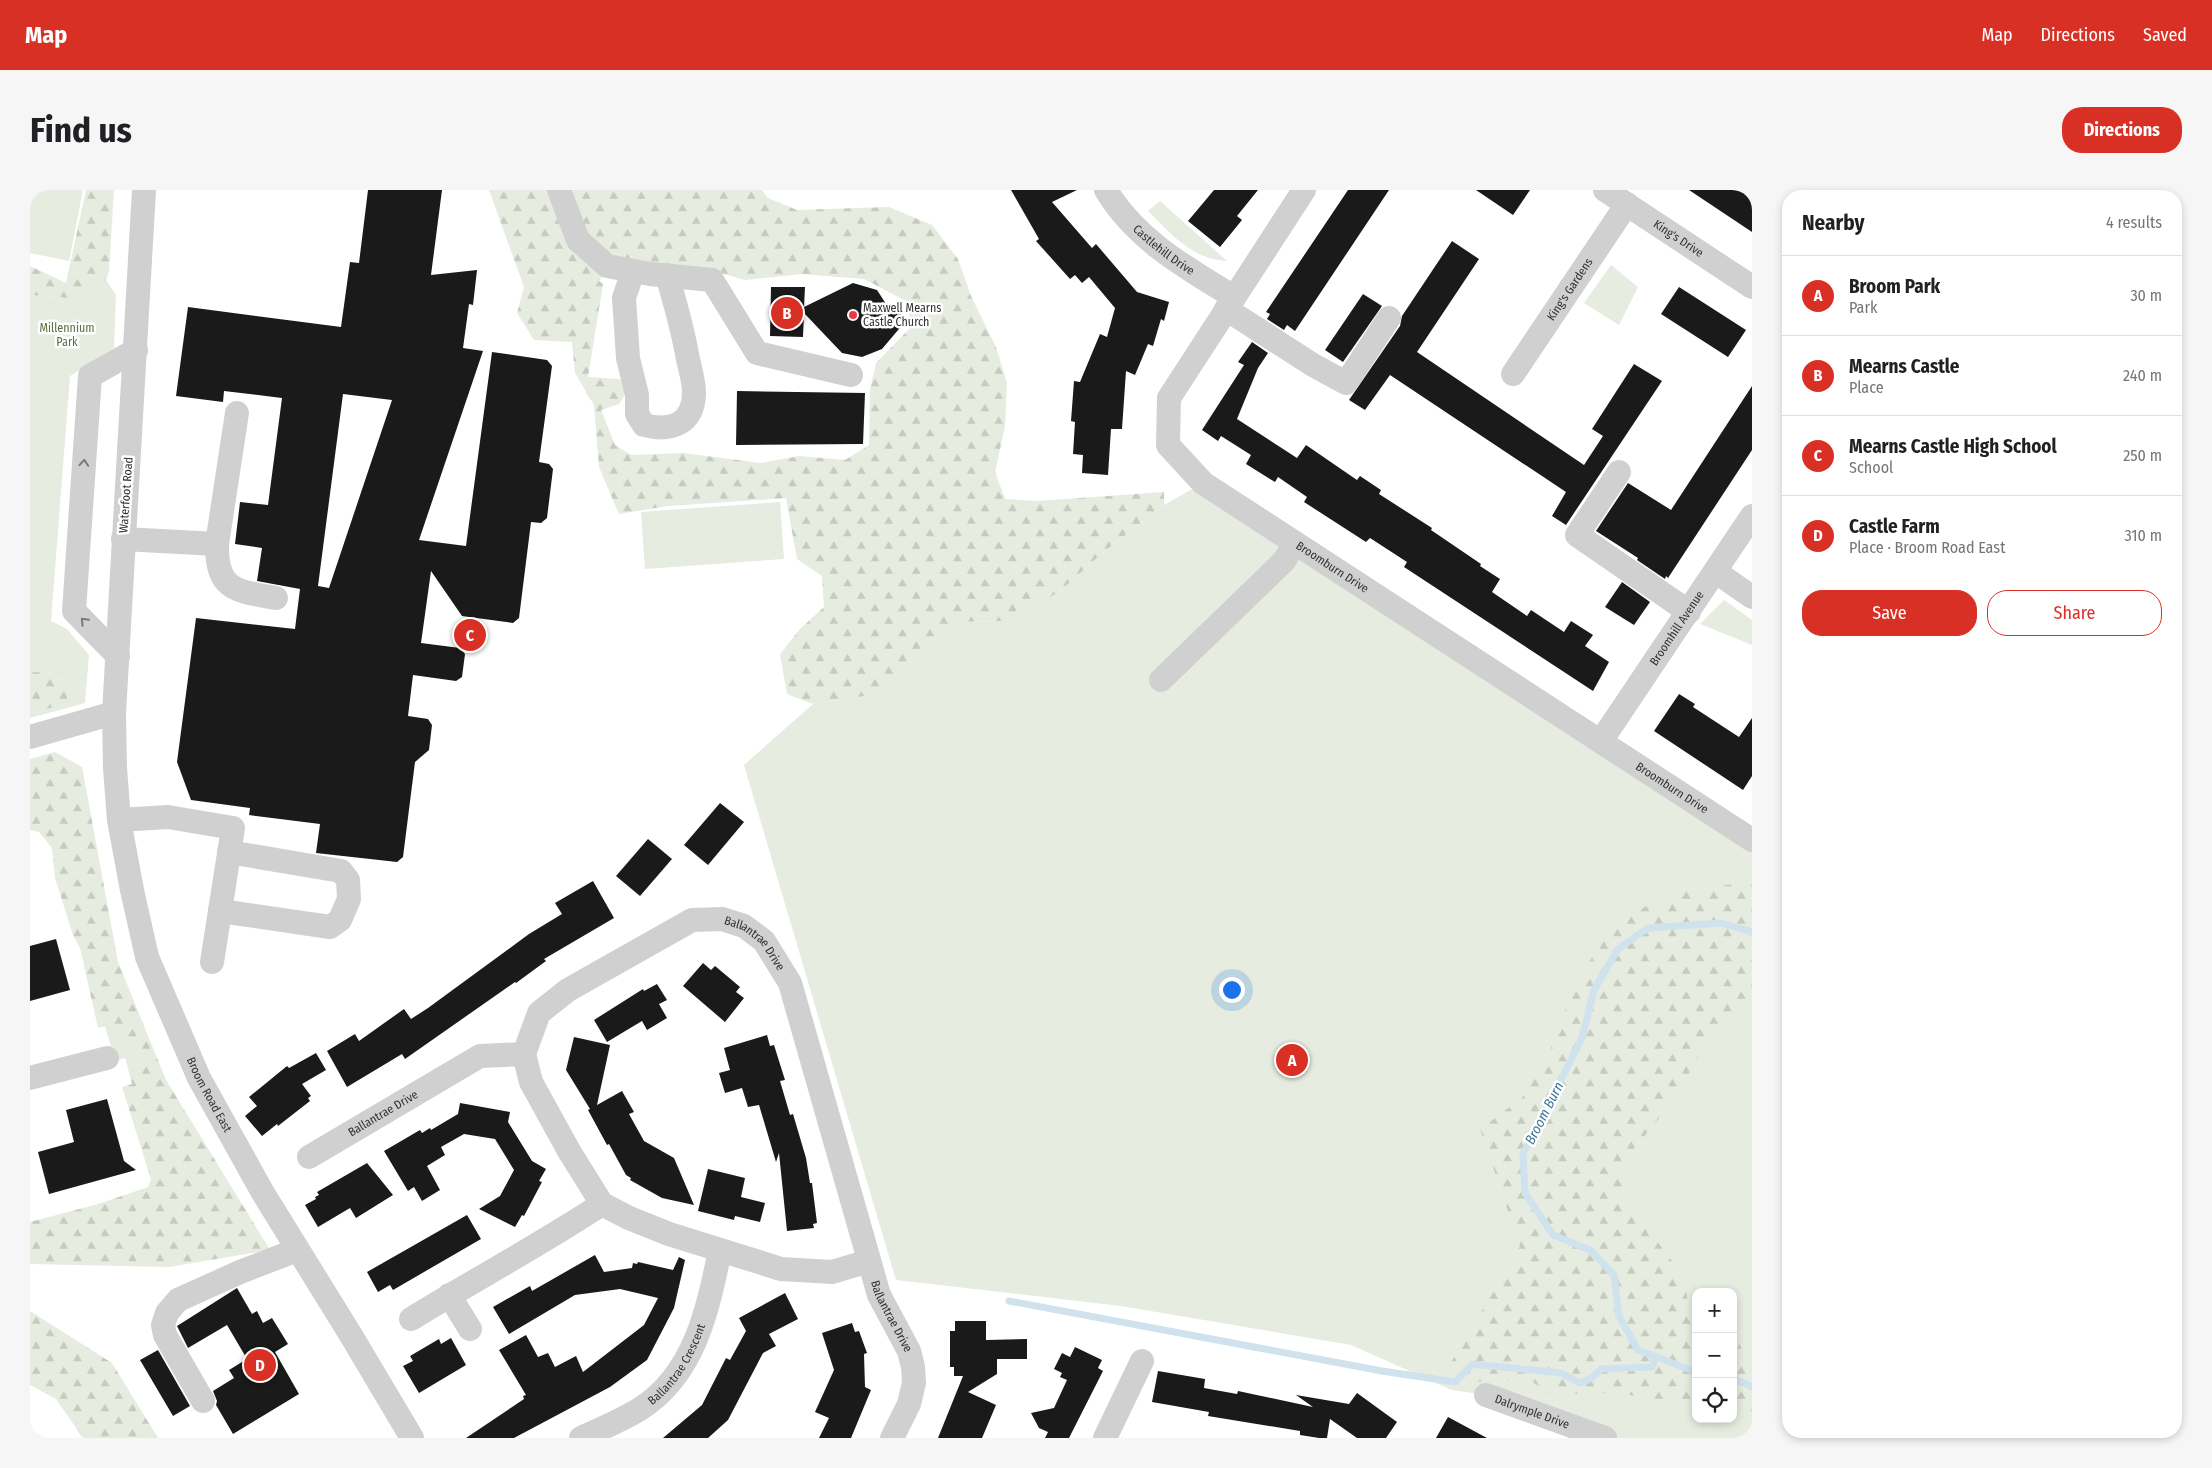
<!DOCTYPE html>
<html lang="en">
<head>
<meta charset="utf-8">
<style>
	:root { --surface:#fff; --page:#f6f6f6; --text:#202124; --muted:#757577; --line:#e0e0e0; --accent:#d93025 }
	body { margin:0; font-family:"Fira Sans Condensed",sans-serif; background:var(--page); color:var(--text) }
	.controls { position:absolute; right:15px; bottom:15px; display:grid; overflow:hidden; border-radius:10px; box-shadow:0 2px 8px #0003 }
	.controls button { width:45px; height:45px; display:grid; place-items:center; padding:0; border:0; border-bottom:1px solid var(--line); background:var(--surface); color:var(--text); font:25px sans-serif }
	.you { position:absolute; left:1201px; top:799px; width:18px; height:18px; margin:-12px; border:4px solid #fff; border-radius:50%; background:#1a73e8; box-shadow:0 0 0 8px #1a73e833 }
	.badge { display:grid; place-items:center; width:32px; height:32px; border-radius:50%; background:var(--accent); color:#fff; font-size:16px; font-weight:700 }
	.pin { position:absolute; translate:-50% -50%; border:2px solid #fff; box-shadow:0 1px 5px #0006 }
	.list { margin:0; padding:0; list-style:none }
	h2 { display:flex; justify-content:space-between; align-items:center; height:65px; margin:0; padding:0 20px; font-size:21px }
	h2 small { font-size:16px; font-weight:400; color:var(--muted) }
	.list li { display:grid; grid-template-columns:32px 1fr auto; gap:15px; align-items:center; box-sizing:border-box; height:80px; padding:0 20px; border-top:1px solid var(--line) }
	.list b { display:block; font-size:19px; white-space:nowrap }
	.list p { margin:0; font-size:16px; white-space:nowrap; color:var(--muted) }
	.list em { font-size:16px; font-style:normal; color:var(--muted) }
	.actions { display:flex; gap:10px; padding:15px 20px }
	.actions a { flex:1; padding:11px 0; border:1px solid var(--accent); border-radius:20px; text-align:center; font-size:18px; color:var(--accent) }
	.actions .main { background:var(--accent); color:#fff }
	.icon { flex:none; width:28px; height:28px; fill:none; stroke:currentColor; stroke-width:2; stroke-linecap:round; stroke-linejoin:round }
	.map { position:relative; flex:none; width:1722px; height:1248px; overflow:hidden; border-radius:20px }
	header { display:flex; align-items:center; gap:30px; box-sizing:border-box; height:70px; padding:0 25px; background:var(--accent); color:#fff }
	header strong { font-size:24px }
	nav { display:flex; gap:28px; margin-inline-start:auto; font-size:18px }
	.intro { display:flex; align-items:center; justify-content:space-between; box-sizing:border-box; height:120px; padding:0 30px }
	h1 { margin:0; font-size:35px }
	.button { padding:12px 22px; border-radius:20px; background:var(--accent); color:#fff; font-size:18px; font-weight:700 }
	main { display:flex; gap:30px; padding:0 30px }
	aside { flex:1; background:var(--surface); border-radius:20px; box-shadow:0 2px 8px #0003 }
	.map>svg:first-child { display:block }
</style>
</head>
<body>
<header>
<strong>Map</strong>
<nav><a>Map</a><a>Directions</a><a>Saved</a></nav>
</header>
<div class="intro"><h1>Find us</h1><a class="button">Directions</a></div>
<main>
<div class="map">
<svg width="1722" height="1248" viewBox="0 0 1722 1248">
	<defs>
		<pattern id="forest-firs" width="22" height="20" patternUnits="userSpaceOnUse" patternTransform="scale(1.25)"><rect width="22" height="20" fill="#e6ecdf"/><path d="M5 1l3.5 6h-7zM16 11l3.5 6h-7z" fill="#c6cbc0"/></pattern>
	</defs>
	<rect width="100%" height="100%" fill="#fff"/>
	<g fill="#e6ecdf" fill-rule="evenodd">
		<path d="M0 0H53L39 71 0 63Z"/>
		<path d="M1130 11 1197 71C1163 70 1141 44 1118 21Z"/>
		<path d="M1581 75 1608 97 1589 135 1554 113Z"/>
		<path d="M76 90 86 105 84 158 40 186 21 431 37 439 59 465 55 513 0 528V105L40 108Z"/>
		<path d="M1173 293 1722 650V1248H1571L1456 1205 1422 1200 1321 1155 1091 1116 866 1090 714 575 783 514 841 505 869 489 892 456 924 432 974 431 1030 401 1076 360 1134 315ZM1666 1102H1703V1229H1666Z"/>
		<path d="M750 312 754 369 615 379 611 322Z"/>
		<path d="M1694 410 1722 430V455L1670 434Z"/>
		<path d="M81 835 108 866 120 874 97 875 95 868 85 871 75 836Z"/>
	</g>
	<g fill="url(#forest-firs)" fill-rule="evenodd">
		<path d="M56 0H84L79 81 76 90 40 108 0 105V76L36 93Z"/>
		<path d="M459 0H732L738 8 767 20 859 17 902 35 928 69 941 106 966 157 977 193 975 236 965 282 975 309 1008 311 1134 302V315L1076 360 1030 401 995 423 974 431 924 432 892 456 869 489 841 505 783 514 757 504 750 464 770 439 794 417 792 386 767 369 756 308 638 316 589 324 569 277 564 215 545 183 542 152 504 150 487 123 494 97ZM585 69 673 78 715 90 771 84 834 89 876 111 882 136 846 173 840 200 839 255 815 270 769 266 731 273 653 263 601 265 585 255 571 220 589 214 596 203 590 189 558 187 573 94 569 91Z"/>
		<path d="M0 482 37 484V513L0 524Z"/>
		<path d="M25 562 52 577 88 772 136 890 240 1060 139 1077 0 1074V1032L68 1014 118 997 121 989 92 897 102 894 97 875 119 873 108 866 81 835 68 838 50 758 43 745 25 688 22 658 9 642 0 640V569Z"/>
		<path d="M1722 691V808L1677 852 1643 911 1603 960 1590 1002 1654 1087 1658 1113 1666 1115V1216L1588 1203 1521 1204 1498 1189 1441 1192 1420 1174 1490 1056 1450 939 1492 908 1518 866 1544 797 1586 728 1657 701Z"/>
		<path d="M0 1121 82 1173 128 1248H53L26 1209 0 1195Z"/>
		<path d="M1703 1136 1712 1160 1722 1172V1245L1711 1224 1703 1223Z"/>
	</g>
	<g fill="none" stroke-linecap="round" stroke-linejoin="round">
		<g stroke="#cfe2ee" stroke-width="7">
			<path d="M979 1111 1352 1181 1425 1192 1443 1174 1531 1183 1550 1193 1562 1188 1571 1179 1622 1177 1626 1167"/>
			<path d="M1666 1182 1608 1160 1589 1126 1584 1085 1560 1060 1523 1045 1495 1003 1493 964 1552 848 1564 800 1588 759 1618 738 1691 733 1722 742"/>
			<path d="M1703 1190 1715 1193 1722 1197"/>
		</g>
	</g>
	<g fill="#1a1a1a" fill-rule="evenodd">
		<path d="M338 0H412L401 85 447 80 443 115 439 114 433 158 453 161 389 350 436 356 462 162 517 170 522 176 509 272 519 274 523 279 517 328 511 333 501 332 489 428 483 433 432 426 401 381 391 453 430 458 435 464 432 487 426 491 383 485 378 526 398 529 402 535 399 560 385 572 373 667 367 672 286 663 290 634 219 625 220 618 161 610 147 572 166 428 265 439 270 399 227 391 232 358 205 354 210 312 238 315 252 208 194 201 193 212 146 206 158 117 311 137 320 72 329 73ZM313 204 362 210 299 398 288 396Z"/>
		<path d="M981 0H1047L1022 12 1062 58 1066 54 1107 102 1139 112 1134 131 1131 129 1123 156 1118 154 1105 185 1096 181 1092 239H1081L1078 285 1052 283 1053 265 1043 264 1045 232 1041 231 1044 191 1050 192 1070 144 1077 147 1085 118 1059 87 1052 93 1045 85 1040 89 1006 51 1009 49Z"/>
		<path d="M1184 0H1228L1207 26 1212 30 1190 57 1158 31Z"/>
		<path d="M1318 0H1359L1265 141 1257 135 1254 140 1237 129 1240 124 1236 122Z"/>
		<path d="M1446 0H1500L1483 25Z"/>
		<path d="M1659 0H1722V42Z"/>
		<path d="M1422 51 1449 69 1387 162 1554 275 1573 246 1562 239 1604 174 1632 191 1536 335 1522 326 1536 302 1360 185 1335 220 1319 210 1370 136 1372 126Z"/>
		<path d="M823 93 847 100 858 117 868 114 874 133 852 159 832 167 812 163 774 123 773 147 740 146 741 97H775L774 117Z"/>
		<path d="M1649 97 1716 140 1698 167 1631 124Z"/>
		<path d="M1333 104 1352 116 1313 172 1295 160Z"/>
		<path d="M1222 152 1238 163 1228 178 1207 229 1267 268 1276 255 1327 290 1330 286 1351 300 1349 304 1402 338 1401 340 1451 374 1450 376 1470 389 1462 402 1497 426 1501 420 1534 442 1541 431 1563 445 1555 456 1579 472 1563 501 1374 377 1377 372 1340 348 1336 352 1274 312 1277 307 1248 287 1245 292 1216 274 1221 265 1191 246 1188 251 1172 240 1214 175 1208 172Z"/>
		<path d="M1722 196V260L1638 388 1636 386 1635 389 1607 370 1608 368 1566 341 1598 293 1641 320Z"/>
		<path d="M707 201 835 203 833 254 706 255Z"/>
		<path d="M1592 392 1620 412 1604 435 1575 417Z"/>
		<path d="M1649 504 1665 514 1663 517 1709 547 1722 528V586L1713 600 1624 541Z"/>
		<path d="M690 613 714 632 678 675 654 655Z"/>
		<path d="M618 649 642 669 610 706 586 686Z"/>
		<path d="M563 691 584 728 514 769 516 771 486 793 485 792 375 869 372 864 317 897 297 861 325 844 329 851 374 819 381 829 398 818 499 744 532 724 525 713Z"/>
		<path d="M26 749 40 800 0 811V756Z"/>
		<path d="M673 773 681 780 685 776 697 786 710 797 706 802 714 808 695 832 653 796Z"/>
		<path d="M627 794 637 810 629 814 637 828 617 840 612 831 577 852 564 830 613 799 614 801Z"/>
		<path d="M737 845 740 856 744 855 755 890 750 891 760 925 763 924 776 968 780 993H782L787 1033 783 1034 784 1038 757 1041 749 963 746 972 729 915 718 917 712 898 695 903 689 883 700 880 694 858Z"/>
		<path d="M544 847 580 855 567 915 592 901 604 922 599 924 614 951 644 968 664 1015 632 1008 600 990 601 988 596 985 579 954 577 955 558 920 560 919 536 880Z"/>
		<path d="M286 863 296 880 272 894 281 906 278 908 280 911 248 936 247 934 232 946 215 926 227 916 219 907 257 876 259 878Z"/>
		<path d="M77 909 94 971 106 980 19 1004 8 962 44 952 36 920Z"/>
		<path d="M430 913 480 922 478 932 502 971 516 979 509 991 512 992 494 1026 492 1025 485 1037 449 1019 470 1006 484 980 465 949 434 944 411 957 415 965 397 976 410 1000 392 1011 384 997 378 1001 354 961 390 940 392 943 400 938 401 940 428 924Z"/>
		<path d="M337 973 363 1005 326 1028 320 1018 288 1037 275 1015 286 1009 285 1007 289 1005 287 1002Z"/>
		<path d="M678 979 715 988 711 1007 735 1013 730 1032 705 1026 704 1030 668 1021Z"/>
		<path d="M437 1025 451 1049 363 1100 360 1095 348 1102 337 1082Z"/>
		<path d="M565 1065 574 1082 602 1078 603 1073 607 1074 608 1072 643 1080 649 1067 655 1070 644 1118 617 1170 580 1197 484 1248H436L494 1209 493 1206 496 1205 469 1160 496 1145 508 1167 518 1163 525 1177 546 1166 553 1182 614 1135 628 1108 590 1099 545 1105 479 1144 463 1117 500 1096 502 1101Z"/>
		<path d="M207 1098 222 1124 227 1121 233 1133 242 1128 258 1154 245 1162 269 1204 203 1244 186 1215 187 1211 183 1201 204 1188 199 1180 217 1169 197 1135 158 1158 147 1136Z"/>
		<path d="M755 1103 768 1129 739 1144 746 1156 733 1163 698 1230 678 1248H633L672 1215 696 1168 700 1170 716 1141 709 1128Z"/>
		<path d="M925 1131H956V1150L997 1149V1169H967V1184L938 1202 966 1215 952 1248H908L933 1186H924V1177H920V1141H925Z"/>
		<path d="M822 1133 825 1142 829 1141 837 1163 834 1164 835 1197 841 1200 821 1248H789L799 1228 785 1222 804 1180 792 1143Z"/>
		<path d="M421 1148 436 1175 389 1203 373 1176 383 1171 380 1166 409 1149 411 1154Z"/>
		<path d="M1045 1157 1072 1170 1068 1178 1073 1181 1039 1248H1015L1018 1242 1009 1238 1001 1223 1024 1218 1037 1190 1030 1187 1032 1183 1024 1179 1032 1163 1040 1167Z"/>
		<path d="M128 1160 160 1216 143 1226 110 1170Z"/>
		<path d="M1128 1181 1175 1189 1174 1198 1207 1204 1208 1201 1283 1217 1266 1205 1319 1214 1327 1203 1367 1232 1356 1248H1327L1300 1229 1297 1248H1289L1270 1245V1241L1178 1226 1179 1222 1122 1212Z"/>
		<path d="M1418 1227 1457 1248H1406Z"/>
	</g>
	<g fill="none" stroke-linecap="round" stroke-linejoin="round">
		<g stroke="#d0d0d0" stroke-width="24">
			<path id="s1" d="M114 0 84 523 85 578 89 630 102 700 117 767 169 888 233 1003 322 1147 382 1248"/>
			<path d="M529 0 548 50 577 76 620 84 682 90 727 163 821 185"/>
			<path id="s2" d="M1076 0C1105 49 1156 78 1204 107"/>
			<path id="s3" d="M1274 0 1139 208 1138 255 1173 293 1722 650"/>
			<path id="s4" d="M1575 0 1722 97"/>
			<path d="M603 81 594 108 598 168 607 205V224L614 235C641 242 664 234 664 202 664 190 659 176 657 164 652 137 645 112 637 85"/>
			<path d="M1196 119 1283 175 1316 193 1359 128"/>
			<path id="s5" d="M1483 184 1597 14"/>
			<path d="M207 223 187 354C186 401 207 401 246 408"/>
			<path d="M1589 282 1547 345 1659 422"/>
			<path d="M93 349 187 354"/>
			<path d="M1686 382 1722 407"/>
			<path d="M88 466 44 421 60 186 106 160"/>
			<path d="M1131 490 1254 371 1265 353"/>
			<path d="M0 547 84 523"/>
			<path id="s6" d="M1571 551 1722 326"/>
			<path d="M89 630 138 627 203 638 182 772"/>
			<path d="M190 721 300 737 310 730 319 709 318 690 311 681 199 662"/>
			<path d="M494 864 501 892 539 961 572 1014 599 1028 639 1044 751 1079 802 1082 839 1071"/>
			<path d="M0 888 77 868"/>
			<path id="s7" d="M279 967 450 866 494 864 509 823 538 800 662 730 692 729 714 736 734 751 760 793 849 1105 879 1161 883 1177 884 1193 879 1214 862 1248"/>
			<path d="M419 1105 440 1139"/>
			<path d="M381 1129C444 1090 510 1055 572 1014"/>
			<path id="s8" d="M1456 1205 1575 1248"/>
			<path d="M173 1211 135 1145 133 1135 137 1123 148 1110 210 1082 267 1060"/>
			<path id="s9" d="M551 1248C571 1239 592 1230 610 1219 665 1184 678 1119 690 1060"/>
			<path d="M1075 1248 1112 1171"/>
		</g>
	</g>
	<defs><path id="oneway-chevron" d="M-2-3.5L2.5 0L-2 3.5" fill="none" stroke-width="1.6" stroke-linecap="round" stroke-linejoin="round" transform="scale(1.25)"/></defs>
	<g stroke="#7a7a7a">
		<use href="#oneway-chevron" transform="translate(54 273) rotate(-86)"/>
		<use href="#oneway-chevron" transform="translate(54 431) rotate(-134)"/>
	</g>
	<circle fill="#e63946" stroke="#fff" stroke-width="2" cx="823" cy="125" r="5"/>
	<g text-anchor="middle" stroke-width="5" stroke-linejoin="round" paint-order="stroke">
		<g font-size="12" fill="#333" stroke="#fff">
			<text dy="4" stroke="none"><textPath href="#s4" startOffset="88">King's Drive</textPath></text>
			<text dy="4" stroke="none"><textPath href="#s2" startOffset="84">Castlehill Drive</textPath></text>
			<text dy="4" stroke="none"><textPath href="#s5" startOffset="102">King's Gardens</textPath></text>
			<text transform="translate(96 305) rotate(-86)" y="4">Waterfoot Road</text>
			<text dy="4" stroke="none"><textPath href="#s3" startOffset="501">Broomburn Drive</textPath></text>
			<text dy="4" stroke="none"><textPath href="#s6" startOffset="136">Broomhill Avenue</textPath></text>
			<text dy="4" stroke="none"><textPath href="#s3" startOffset="906">Broomburn Drive</textPath></text>
			<text dy="4" stroke="none"><textPath href="#s7" startOffset="538">Ballantrae Drive</textPath></text>
			<text dy="4" stroke="none"><textPath href="#s1" startOffset="922">Broom Road East</textPath></text>
			<text dy="4" stroke="none"><textPath href="#s7" startOffset="86">Ballantrae Drive</textPath></text>
			<text dy="4" stroke="none"><textPath href="#s7" startOffset="942">Ballantrae Drive</textPath></text>
			<text dy="4" stroke="none"><textPath href="#s9" startOffset="125">Ballantrae Crescent</textPath></text>
			<text dy="4" stroke="none"><textPath href="#s8" startOffset="49">Dalrymple Drive</textPath></text>
		</g>
		<g font-size="12" fill="#333" stroke="#fff" text-anchor="start">
			<text x="833" y="122">Maxwell Mearns<tspan x="833" dy="14">Castle Church</tspan></text>
		</g>
		<g font-size="12" fill="#56703f" stroke="#fff">
			<text x="37" y="142">Millennium<tspan x="37" dy="14">Park</tspan></text>
		</g>
		<g font-size="14" font-style="italic" fill="#3f7597" stroke="#fff">
			<text transform="translate(1514 923) rotate(-63)" y="5">Broom Burn</text>
		</g>
	</g>
</svg>
<div class="controls">
<button>+</button>
<button>−</button>
<button><svg class="icon" aria-label="locate" viewBox="0 0 24 24"><circle cx="12" cy="12" r="6"/><path d="M12 2v4M12 18v4M2 12h4M18 12h4"/></svg></button>
</div>
<div class="you"></div>
<div class="pin badge" style="left:1262px;top:870px">A</div>
<div class="pin badge" style="left:757px;top:123px">B</div>
<div class="pin badge" style="left:440px;top:445px">C</div>
<div class="pin badge" style="left:230px;top:1175px">D</div>
</div>
<aside>
<h2>Nearby<small>4 results</small></h2>
<ul class="list">
<li><span class="badge">A</span><div><b>Broom Park</b><p>Park</p></div><em>30 m</em></li>
<li><span class="badge">B</span><div><b>Mearns Castle</b><p>Place</p></div><em>240 m</em></li>
<li><span class="badge">C</span><div><b>Mearns Castle High School</b><p>School</p></div><em>250 m</em></li>
<li><span class="badge">D</span><div><b>Castle Farm</b><p>Place · Broom Road East</p></div><em>310 m</em></li>
</ul>
<div class="actions"><a class="main">Save</a><a>Share</a></div>
</aside>
</main>
</body>
</html>
